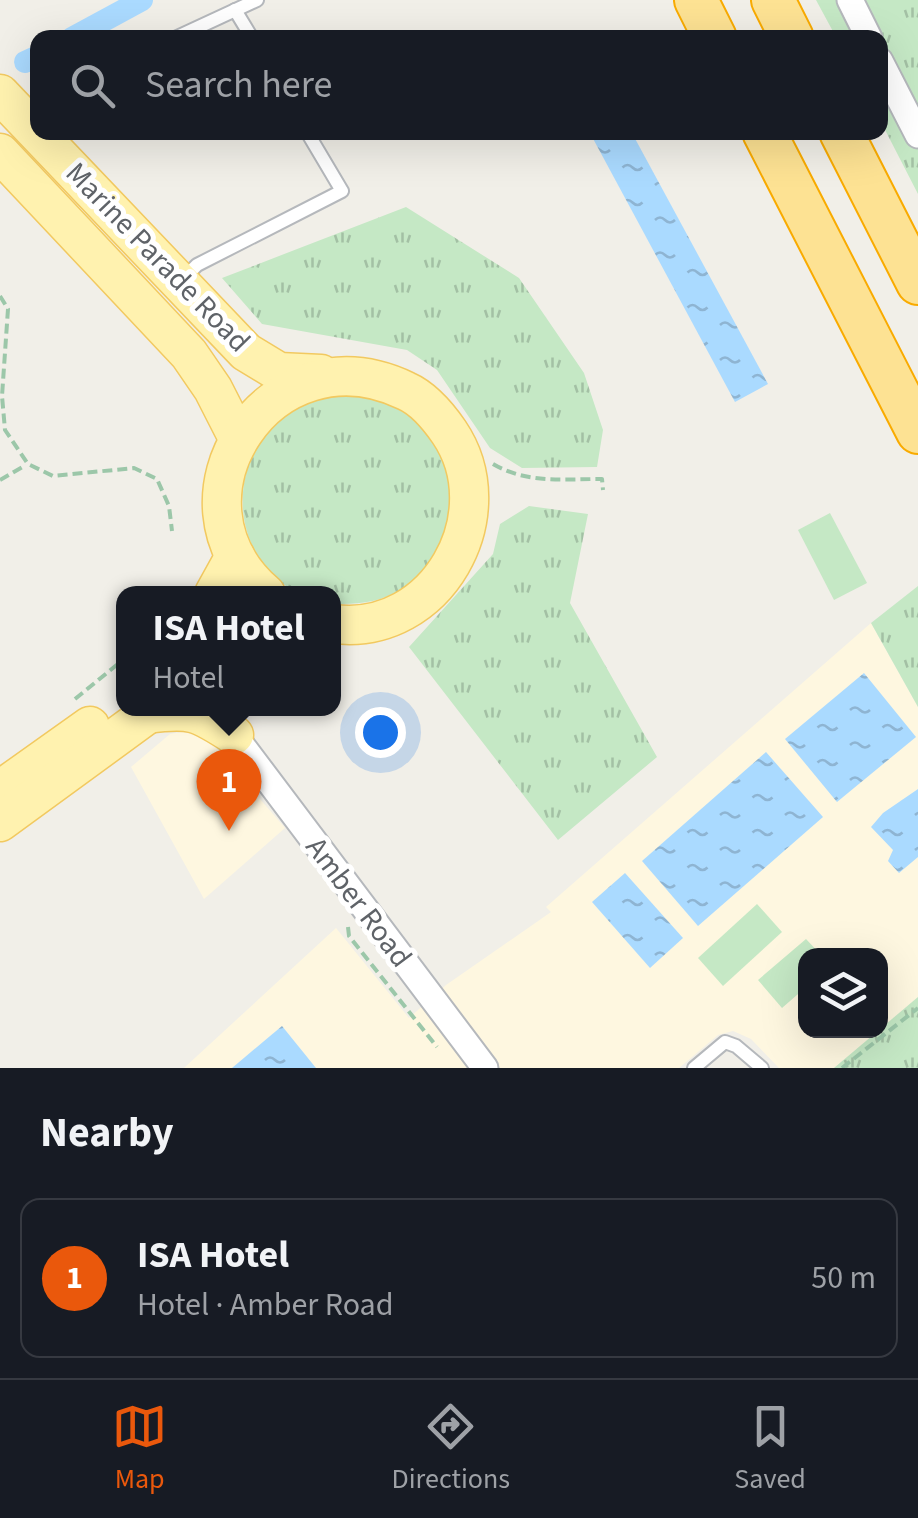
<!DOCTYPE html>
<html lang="en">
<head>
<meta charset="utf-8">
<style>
	:root { --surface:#171b24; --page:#242831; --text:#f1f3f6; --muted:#9ea1a6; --line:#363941; --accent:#ea580c }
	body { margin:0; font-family:"Source Sans 3",sans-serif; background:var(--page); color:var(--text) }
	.controls { position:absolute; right:30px; bottom:30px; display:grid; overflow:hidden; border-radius:20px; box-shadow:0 10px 40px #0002 }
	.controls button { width:90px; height:90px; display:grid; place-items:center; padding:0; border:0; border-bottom:2px solid var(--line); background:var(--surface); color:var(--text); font:50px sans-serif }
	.you { position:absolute; left:380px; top:732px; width:35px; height:35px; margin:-25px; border:8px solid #fff; border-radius:50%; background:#1a73e8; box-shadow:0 0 0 15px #1a73e833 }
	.badge { display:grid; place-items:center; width:65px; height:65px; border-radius:50%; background:var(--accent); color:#fff; font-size:32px; font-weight:700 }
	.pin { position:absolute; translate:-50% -82px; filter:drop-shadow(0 2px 5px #0008) }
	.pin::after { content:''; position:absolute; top:52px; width:35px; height:30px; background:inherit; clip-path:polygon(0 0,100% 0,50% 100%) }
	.popup { position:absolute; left:116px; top:586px; width:225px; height:130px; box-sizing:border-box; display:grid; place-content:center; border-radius:20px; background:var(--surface); filter:drop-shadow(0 2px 8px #0005); font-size:32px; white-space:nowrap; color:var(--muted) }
	.popup b { font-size:38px; color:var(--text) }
	.popup::after { content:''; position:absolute; left:50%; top:100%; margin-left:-20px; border:20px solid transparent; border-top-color:var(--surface) }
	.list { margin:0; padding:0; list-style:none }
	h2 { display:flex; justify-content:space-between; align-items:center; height:130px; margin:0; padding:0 40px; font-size:42px }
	h2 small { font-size:32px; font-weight:400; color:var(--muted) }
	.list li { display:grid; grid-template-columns:65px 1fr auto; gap:30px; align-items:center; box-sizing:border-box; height:160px; margin:0 20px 20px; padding:0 20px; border:2px solid var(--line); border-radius:20px }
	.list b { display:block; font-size:38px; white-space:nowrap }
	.list p { margin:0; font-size:32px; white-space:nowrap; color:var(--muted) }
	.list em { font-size:32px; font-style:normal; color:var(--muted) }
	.icon { flex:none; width:55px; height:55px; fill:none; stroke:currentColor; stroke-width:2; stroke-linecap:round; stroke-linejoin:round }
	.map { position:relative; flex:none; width:918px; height:1068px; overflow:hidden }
	.search { position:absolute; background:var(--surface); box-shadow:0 10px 40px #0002; left:30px; right:30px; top:30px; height:110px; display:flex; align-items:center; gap:25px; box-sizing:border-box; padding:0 35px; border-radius:20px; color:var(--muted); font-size:38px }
	.sheet { height:310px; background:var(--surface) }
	nav { display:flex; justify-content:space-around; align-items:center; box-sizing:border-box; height:140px; border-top:2px solid var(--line); background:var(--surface); font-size:28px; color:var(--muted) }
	nav a { display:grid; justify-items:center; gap:5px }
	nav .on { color:var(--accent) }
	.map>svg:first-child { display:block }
</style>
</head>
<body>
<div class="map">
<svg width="918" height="1068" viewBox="0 0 918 1068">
	<defs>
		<pattern id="grass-tufts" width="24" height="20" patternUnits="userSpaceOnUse" patternTransform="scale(2.5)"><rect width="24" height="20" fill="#c5e8c5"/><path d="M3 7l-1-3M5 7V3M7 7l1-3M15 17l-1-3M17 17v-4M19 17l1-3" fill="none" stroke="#a3c0a4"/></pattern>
		<pattern id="water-ripples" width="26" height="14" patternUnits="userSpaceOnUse" patternTransform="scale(2.5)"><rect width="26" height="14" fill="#aadaff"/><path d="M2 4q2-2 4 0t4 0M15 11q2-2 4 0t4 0" fill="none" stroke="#8eb4d2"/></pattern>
	</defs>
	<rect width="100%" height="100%" fill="#f1efe8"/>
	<g fill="#fef7e0">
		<path d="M871 623 918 707V997L881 1029 880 956H806V1030L879 1031 834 1068H779L751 1039 733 1031 718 1035 679 1068H184L336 928 409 1018 446 985 551 912 546 907Z"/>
		<path d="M186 731 200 732 211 742 285 828 204 899 131 767 170 734Z"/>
	</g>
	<g fill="url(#grass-tufts)">
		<path d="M816 0H918V194L881 122 880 38 836 37Z"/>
		<path d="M406 207 519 278 584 373 603 430 597 467 522 468 490 448 437 370 407 350 262 324 222 278Z"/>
		<path d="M358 395C379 401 397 406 415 420 470 465 458 561 395 593 375 603 356 604 334 604V594C323 594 305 597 295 592 289 590 282 582 277 578 225 534 234 446 291 410 311 397 335 396 358 395Z"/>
		<path d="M529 506 588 514 570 603 657 757 558 840 409 647 493 554 500 524Z"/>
		<path d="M918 586V707L871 623Z"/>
		<path d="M918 997V1068H834Z"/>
	</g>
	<g fill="#c5e8c5">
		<path d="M830 513 867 583 834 600 798 530Z"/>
		<path d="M757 904 782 932 723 986 698 958Z"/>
		<path d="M806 939 821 955 806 956 805 988 782 1008 758 980Z"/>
	</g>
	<g fill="url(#water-ripples)">
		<path d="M590 133H632L768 384 735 402Z"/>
		<path d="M864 673 916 737 837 802 785 739Z"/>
		<path d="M766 752 823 817 698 926 642 861Z"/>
		<path d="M918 789V857L899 873 888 861 893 850 871 827 883 813Z"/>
		<path d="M625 873 683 938 650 968 592 902Z"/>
		<path d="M282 1026 316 1068H232Z"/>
	</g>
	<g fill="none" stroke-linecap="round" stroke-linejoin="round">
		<g stroke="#aadaff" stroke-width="22">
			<path d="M72 38 142 0"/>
			<path d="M25 62 38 56"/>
		</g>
		<defs>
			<g id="lane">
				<path d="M235 10 252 38"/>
				<path d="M175 38 257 0"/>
				<path d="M181 281 197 265 342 191 307 132"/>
				<path d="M694 1068 725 1042 736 1046 762 1068"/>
			</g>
			<g id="street">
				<path d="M850 0 869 38"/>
				<path d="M880 61 918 135"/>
				<path d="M234 735 485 1068"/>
			</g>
			<g id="primary">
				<path d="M0 94 246 352 279 372 321 374"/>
				<path d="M0 153 189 354 213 389 238 438"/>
				<path d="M214 594 235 556"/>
				<path d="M266 594C156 500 270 325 406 391 424 399 438 416 449 432 505 514 437 637 334 624"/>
				<path d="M147 714C191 708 197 711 234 735"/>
				<path d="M0 790 90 726"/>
				<path d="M0 822 156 708"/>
			</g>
			<g id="highway">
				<path d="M696 0 715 38"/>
				<path d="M773 0 792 38"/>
				<path d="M764 132 918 432"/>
				<path d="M841 132 918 283"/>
			</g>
		</defs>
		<use href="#lane" stroke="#b5b8bc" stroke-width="16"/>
		<use href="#street" stroke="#b5b8bc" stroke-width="29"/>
		<use href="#primary" stroke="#f2c960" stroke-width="41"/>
		<use href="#highway" stroke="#f9ab00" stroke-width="46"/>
		<g stroke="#9cc7a9" stroke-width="4" stroke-dasharray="10 5" stroke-linecap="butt">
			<path d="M0 296 8 309 2 396 5 430 28 464 53 476 134 468 157 479 169 506 172 531"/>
			<path d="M493 464C527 484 564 479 602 479L603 490"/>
			<path d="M0 480 26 465"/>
			<path d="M75 699 124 659"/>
			<path d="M348 927 349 936 437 1047"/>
			<path d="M842 1068 918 1008"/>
		</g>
		<use href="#lane" stroke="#fff" stroke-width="12"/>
		<use href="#street" stroke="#fff" stroke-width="25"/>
		<use href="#primary" stroke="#fff2af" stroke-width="38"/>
		<use href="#highway" stroke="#fde293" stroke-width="42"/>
	</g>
	<g text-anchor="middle" stroke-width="10" stroke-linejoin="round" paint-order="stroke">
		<g font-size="30" fill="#5f6368" stroke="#fff">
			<text transform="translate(158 257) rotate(46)" y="10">Marine Parade Road</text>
			<text transform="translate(359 902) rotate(53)" y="10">Amber Road</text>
		</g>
	</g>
</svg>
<div class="controls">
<button><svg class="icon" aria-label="layers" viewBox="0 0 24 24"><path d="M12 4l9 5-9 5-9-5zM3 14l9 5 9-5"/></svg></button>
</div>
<div class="you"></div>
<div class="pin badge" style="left:229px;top:831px">1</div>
<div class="popup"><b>ISA Hotel</b>Hotel</div>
<div class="search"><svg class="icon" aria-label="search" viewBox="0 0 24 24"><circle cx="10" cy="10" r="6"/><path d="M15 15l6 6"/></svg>Search here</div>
</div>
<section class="sheet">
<h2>Nearby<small></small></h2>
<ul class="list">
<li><span class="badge">1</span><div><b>ISA Hotel</b><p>Hotel · Amber Road</p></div><em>50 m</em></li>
</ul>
</section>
<nav>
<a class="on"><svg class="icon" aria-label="map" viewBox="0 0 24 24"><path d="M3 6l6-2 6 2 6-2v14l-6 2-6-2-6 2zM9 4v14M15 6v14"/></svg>Map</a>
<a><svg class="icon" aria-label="directions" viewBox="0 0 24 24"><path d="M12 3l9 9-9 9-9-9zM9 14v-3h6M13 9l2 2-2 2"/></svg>Directions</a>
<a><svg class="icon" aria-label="saved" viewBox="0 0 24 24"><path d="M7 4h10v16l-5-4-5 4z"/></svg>Saved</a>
</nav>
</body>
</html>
